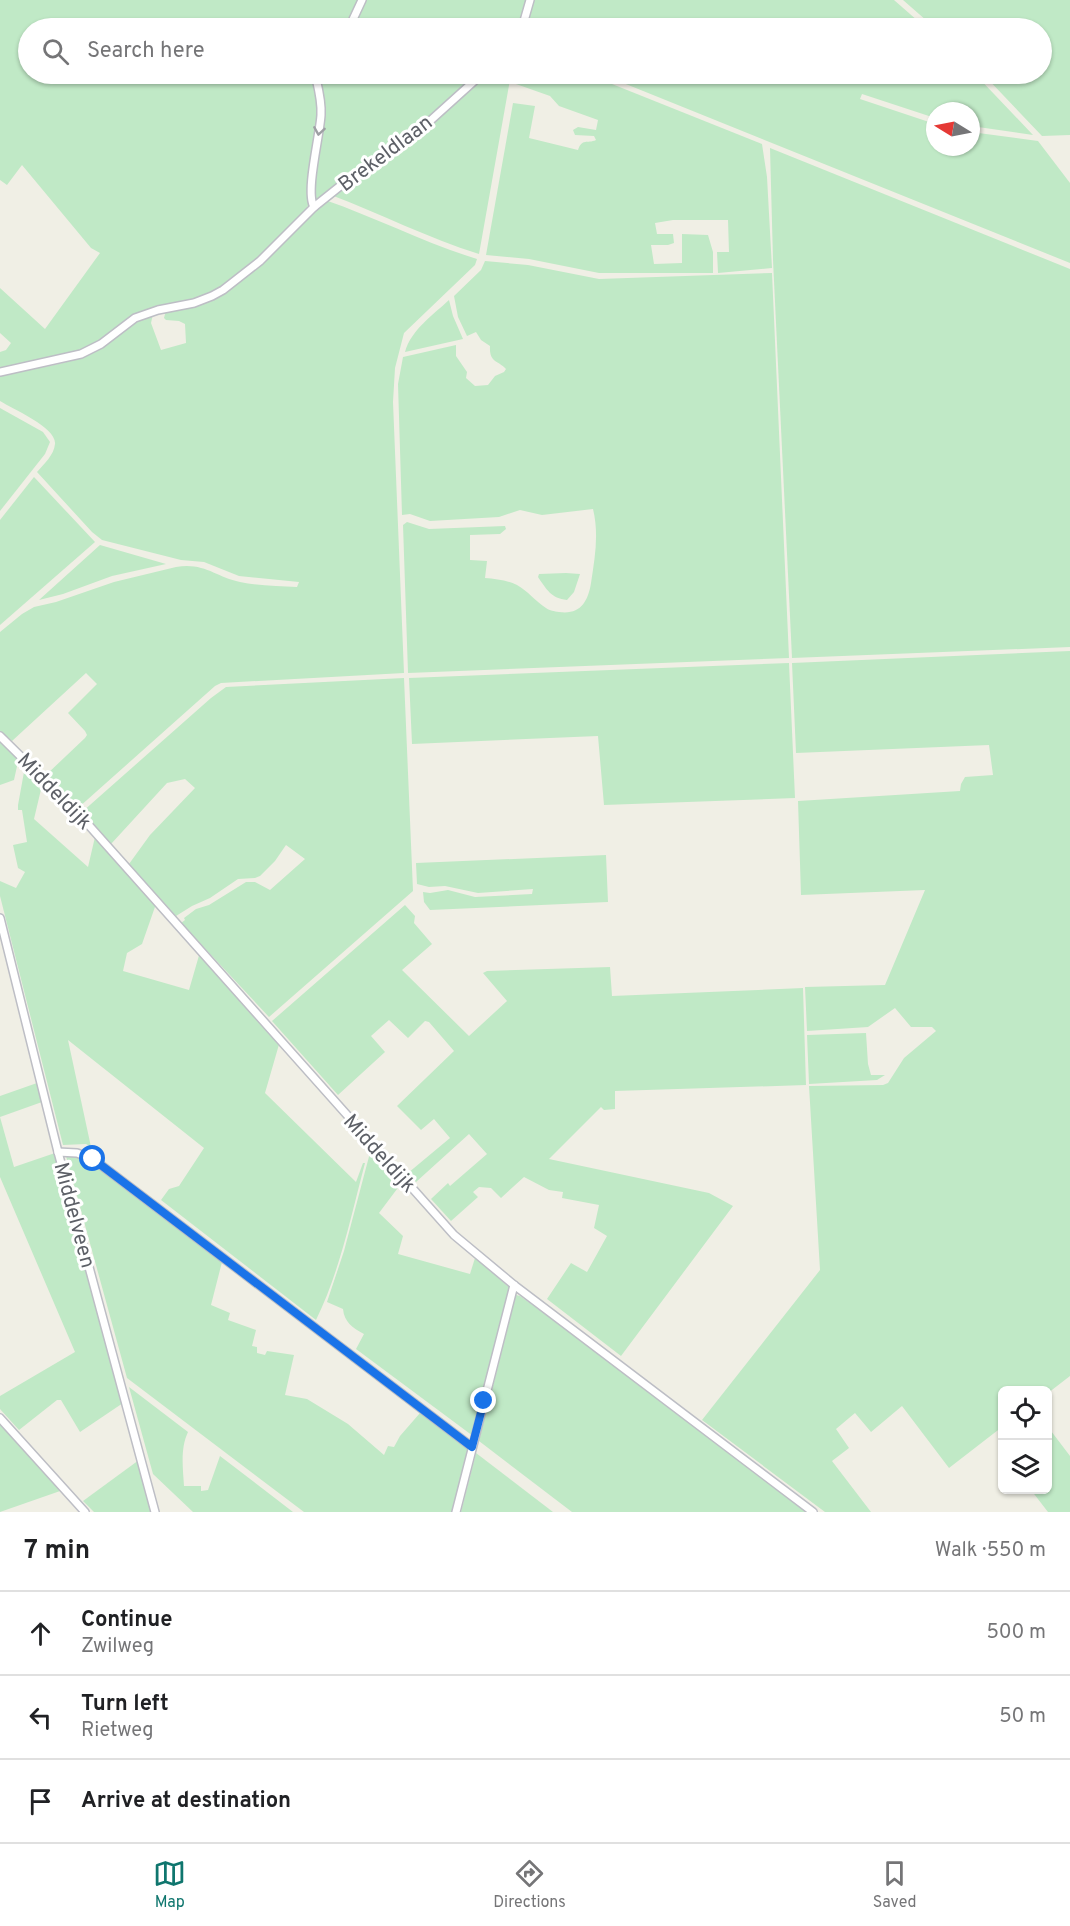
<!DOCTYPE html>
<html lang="en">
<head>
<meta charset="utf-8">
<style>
	:root { --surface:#fff; --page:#f6f6f6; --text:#202124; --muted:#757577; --line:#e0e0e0; --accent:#0f766e }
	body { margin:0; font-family:Overpass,sans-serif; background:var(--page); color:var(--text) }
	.controls { position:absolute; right:18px; bottom:18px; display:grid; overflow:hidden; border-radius:9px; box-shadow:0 2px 4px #0004 }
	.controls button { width:54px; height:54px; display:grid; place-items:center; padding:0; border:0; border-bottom:2px solid var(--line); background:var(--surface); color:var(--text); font:30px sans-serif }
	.compass { position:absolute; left:926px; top:102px; width:54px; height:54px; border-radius:50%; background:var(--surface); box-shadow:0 2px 4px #0004; rotate:280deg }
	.stop { position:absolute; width:18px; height:18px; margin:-14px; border:4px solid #1a73e8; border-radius:50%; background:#fff }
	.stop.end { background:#1a73e8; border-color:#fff; box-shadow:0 2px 6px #0008 }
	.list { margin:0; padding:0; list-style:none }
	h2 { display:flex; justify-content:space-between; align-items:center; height:78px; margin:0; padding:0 24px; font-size:26px }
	h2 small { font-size:20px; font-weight:400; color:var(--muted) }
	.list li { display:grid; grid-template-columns:39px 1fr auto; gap:18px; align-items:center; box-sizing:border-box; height:84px; padding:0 24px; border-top:2px solid var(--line) }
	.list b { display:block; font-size:22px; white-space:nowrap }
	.list p { margin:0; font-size:20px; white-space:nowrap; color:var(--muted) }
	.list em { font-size:20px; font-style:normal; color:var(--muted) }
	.icon { flex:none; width:33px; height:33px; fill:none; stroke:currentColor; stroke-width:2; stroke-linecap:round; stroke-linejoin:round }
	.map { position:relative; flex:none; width:1070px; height:1512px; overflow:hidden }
	.search { position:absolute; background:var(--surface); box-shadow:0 2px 4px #0004; left:18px; right:18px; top:18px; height:66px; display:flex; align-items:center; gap:15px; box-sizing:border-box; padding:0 21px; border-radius:33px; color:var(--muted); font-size:22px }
	.sheet { height:330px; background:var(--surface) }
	nav { display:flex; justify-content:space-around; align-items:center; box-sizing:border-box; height:84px; border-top:2px solid var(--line); background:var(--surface); font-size:16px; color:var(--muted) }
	nav a { display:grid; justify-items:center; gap:3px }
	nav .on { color:var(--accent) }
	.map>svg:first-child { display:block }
</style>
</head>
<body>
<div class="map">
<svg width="1070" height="1512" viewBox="0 0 1070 1512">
	<rect width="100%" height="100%" fill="#f0efe5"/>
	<g fill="#c0e9c6">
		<path d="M0 0H360L346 28H28V74H312L319 104 310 202 306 209 257 261 212 293 202 297 141 312 129 318 110 334 88 348 0 368V352L6 350 11 343 0 333V288L45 329 100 253 91 248 22 165 7 185 0 180Z"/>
		<path d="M364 0H526L518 28H353Z"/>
		<path d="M534 0H894L926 28H527Z"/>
		<path d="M903 0H1070V135L1042 136 983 74H1042V28H935Z"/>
		<path d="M317 74H479L417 131 316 203 313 201 316 166 323 121Z"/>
		<path d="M487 74H511L479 254C428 238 381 214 331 195L404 147Z"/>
		<path d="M518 74H587L762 144 767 177 772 268 718 273 717 252H729L728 220H673L655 223 657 234H673L674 243 668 245H651L654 264 682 263V234L708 235 713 252V273H599L529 259 486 255 513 103 535 106 529 138 578 150C582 138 587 144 596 140L594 136 575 135 573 130 578 127 596 130 598 120 559 106 550 96 516 84Z"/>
		<path d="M601 74H975L1033 135 971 126V111H935V118L862 94 860 99 935 124V147H971V132L1038 141 1070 183V263Z"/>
		<path d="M770 148 1070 269V647L792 658 773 260Z"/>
		<path d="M325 200C377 218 425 243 477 259L475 265 404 333 395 368 393 402 404 673 221 683 215 686 78 808 46 775 85 738 87 735 85 731 68 713 97 684 86 673 12 741 0 731V632L22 614 34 607 56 602 114 582 176 567C204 562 216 577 240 582 259 586 279 586 297 587L299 582 239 576 204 562 181 560 102 540 92 532 37 472C44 464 54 455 55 444 57 428 13 409 0 401V375C30 369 72 365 99 349 118 338 131 322 153 314L151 323 161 350 186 343 185 324 179 321 166 320 164 318 166 310 211 299Z"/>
		<path d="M485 261 528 265 599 279 772 273 789 658 408 673 403 525 407 522 429 529 505 526 506 529 500 534 470 535V560L487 561 485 578C496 579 507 580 517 585 528 591 535 601 546 608 550 611 554 611 559 612 580 615 588 602 591 583 595 557 599 534 593 509L542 515 520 510 499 517 430 521 410 514 402 515 398 384 403 357 456 345V356L467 372 466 378 475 386 488 385 495 376 504 372 506 369C498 360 489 363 490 346L481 340 476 332 467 336 458 317 454 296 481 270Z"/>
		<path d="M449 300 453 316 463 339 405 352C411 330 433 315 449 300Z"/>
		<path d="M0 408 43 432 50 442 45 454 0 511Z"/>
		<path d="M34 477 95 542 0 625V520Z"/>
		<path d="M100 545 166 564 112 576 63 594 39 600Z"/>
		<path d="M566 573 580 574 574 592 567 600C551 598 547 590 538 577L539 574Z"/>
		<path d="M1070 651V1376L1048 1393V1390H1002V1427L949 1468 902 1406 871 1432 855 1413 836 1429 849 1448 832 1461 871 1512H825L702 1420 820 1270 809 1086 883 1085 888 1083 904 1058 936 1031 932 1027H911L895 1008 868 1027 807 1031 805 987 885 985 925 890 801 895 798 801 960 791 961 784 965 777 993 775 989 745 796 753 792 663Z"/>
		<path d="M789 663 795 798 604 805 598 736 412 744 409 678Z"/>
		<path d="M404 678 413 891 269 1017 181 923 185 920 184 918 196 909 209 905 246 882H255L270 890 305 859 286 845 275 861 260 876 255 878 238 879 210 898 192 906 176 916 129 864 150 835 195 788 185 779 167 783 111 844 82 812 211 698 226 687Z"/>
		<path d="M0 740 19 757 14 780 0 785Z"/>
		<path d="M29 766 43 781 34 819 88 867 95 837 156 904 142 944 127 953 123 971 189 990 200 952 280 1041 265 1093 356 1182 363 1163H365C351 1216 340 1271 316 1320L161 1200 169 1189 179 1186 204 1148 68 1040 91 1147 86 1144 63 1145 0 896V881L16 888 25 872 18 868 13 845 27 842 22 810H18V805L24 772Z"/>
		<path d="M606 855 608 902 430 910 424 902 423 892 430 893 448 890 475 897 532 894 533 889 478 893 445 886 429 887 417 884 416 863Z"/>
		<path d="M405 905 415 916 414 923 432 944 402 970 469 1036 507 1001 483 973 487 971 610 967 612 996 803 988 806 1085 615 1091V1109L604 1110 601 1107 549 1159 709 1193 733 1206 621 1356 547 1299 571 1263 587 1272 607 1236 594 1228 599 1205 562 1198 563 1192 549 1190 524 1177 501 1198 491 1188 479 1187 473 1192 478 1197 451 1221 431 1199 448 1183 450 1186 487 1154 469 1134 416 1182 408 1173 450 1138 434 1119 421 1130 397 1106 454 1051 429 1022 425 1021 408 1038 389 1020 371 1036 385 1052 338 1095 272 1021Z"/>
		<path d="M866 1033 868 1064 871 1075H885L877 1080 809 1084 807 1035Z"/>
		<path d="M37 1083 42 1102 0 1117 14 1167 55 1153 123 1403 80 1432 61 1400H57L19 1430 0 1409V1396L75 1352 0 1177V1096Z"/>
		<path d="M371 1149 403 1181 379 1213 403 1236 398 1254 470 1274 475 1258 510 1288 473 1436 356 1349 364 1334C353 1328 344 1322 343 1309L327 1302 344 1251Z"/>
		<path d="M77 1155 89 1161 222 1262 211 1305 230 1313 228 1320 256 1330 252 1346 257 1347V1353L265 1355 267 1351 294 1355 285 1395 307 1399 348 1424 384 1455 388 1446 394 1447 400 1436 420 1413 463 1445 469 1451 454 1512H304L127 1378 66 1156Z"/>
		<path d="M516 1295 520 1296C618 1365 711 1440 806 1512H572L479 1441Z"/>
		<path d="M129 1387 188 1432C180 1449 183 1468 184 1486H201V1491L208 1490 220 1456 293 1512H193L153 1474Z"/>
		<path d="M0 1420 63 1490 0 1512Z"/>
		<path d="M1048 1427 1070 1456V1512H1048L1031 1490H1048Z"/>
		<path d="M476 1453 553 1512H461Z"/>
		<path d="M139 1460 152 1512H94L83 1501Z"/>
	</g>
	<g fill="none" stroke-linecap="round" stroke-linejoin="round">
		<defs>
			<g id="street">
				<path d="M349 28 362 0"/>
				<path d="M522 28 530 0"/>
				<path d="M314 207C305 192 320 135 321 115 322 101 318 87 315 74"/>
				<path d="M0 372 81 354 101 344 135 318 158 310 194 303 212 296 223 290 260 261 314 207 344 183 410 139 482 74"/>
				<path d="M0 736 77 812 454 1235 514 1285 813 1512"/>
				<path d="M0 918 58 1152 155 1512"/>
				<path d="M58 1152 77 1153 93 1159 472 1447"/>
				<path d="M0 1418 85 1512"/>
				<path d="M456 1512 514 1285"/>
			</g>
		</defs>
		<use href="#street" stroke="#bdbec5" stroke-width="10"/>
		<use href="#street" stroke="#fff" stroke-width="7"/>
	</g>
	<defs><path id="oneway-chevron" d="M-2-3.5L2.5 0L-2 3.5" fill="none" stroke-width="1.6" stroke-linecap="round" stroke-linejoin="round" transform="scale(1.5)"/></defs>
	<use stroke="#9ea0a4" href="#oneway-chevron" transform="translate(319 131) rotate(99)"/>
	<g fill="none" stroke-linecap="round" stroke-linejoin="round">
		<path stroke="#1a73e8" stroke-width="8" d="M93 1159 472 1447 484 1401"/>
	</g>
	<g text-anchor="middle" stroke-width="6" stroke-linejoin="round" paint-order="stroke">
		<g font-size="21" fill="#5d6067" stroke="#fff">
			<text transform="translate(385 153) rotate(-37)" y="7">Brekeldlaan</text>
			<text transform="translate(55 791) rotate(46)" y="7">Middeldijk</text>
			<text transform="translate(380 1153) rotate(48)" y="7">Middeldijk</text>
			<text transform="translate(75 1215) rotate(75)" y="7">Middelveen</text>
		</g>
	</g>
</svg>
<div class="controls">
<button><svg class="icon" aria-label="locate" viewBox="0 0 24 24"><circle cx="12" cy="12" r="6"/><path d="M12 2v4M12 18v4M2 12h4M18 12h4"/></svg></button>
<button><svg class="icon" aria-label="layers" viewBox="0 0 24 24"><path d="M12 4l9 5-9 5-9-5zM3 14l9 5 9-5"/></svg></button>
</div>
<svg class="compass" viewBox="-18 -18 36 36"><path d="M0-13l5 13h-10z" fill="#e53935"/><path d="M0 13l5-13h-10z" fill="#757577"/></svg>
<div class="stop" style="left:93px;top:1159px"></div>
<div class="stop end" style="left:484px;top:1401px"></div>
<div class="search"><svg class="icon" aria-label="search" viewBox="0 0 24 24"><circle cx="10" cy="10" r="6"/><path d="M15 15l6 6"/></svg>Search here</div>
</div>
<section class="sheet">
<h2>7 min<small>Walk · 550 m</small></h2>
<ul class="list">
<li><svg class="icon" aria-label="ahead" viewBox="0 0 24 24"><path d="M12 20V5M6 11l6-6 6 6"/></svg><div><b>Continue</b><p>Zwilweg</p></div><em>500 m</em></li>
<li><svg class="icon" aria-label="left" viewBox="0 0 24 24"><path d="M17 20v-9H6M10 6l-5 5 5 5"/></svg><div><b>Turn left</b><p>Rietweg</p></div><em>50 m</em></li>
<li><svg class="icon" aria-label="arrive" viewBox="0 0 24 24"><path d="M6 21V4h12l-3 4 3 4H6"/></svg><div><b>Arrive at destination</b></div></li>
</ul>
</section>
<nav>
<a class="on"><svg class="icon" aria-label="map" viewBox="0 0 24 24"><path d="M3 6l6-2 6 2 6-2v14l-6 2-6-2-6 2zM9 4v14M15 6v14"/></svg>Map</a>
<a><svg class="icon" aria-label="directions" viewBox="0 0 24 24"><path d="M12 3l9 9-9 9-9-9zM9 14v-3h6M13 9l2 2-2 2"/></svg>Directions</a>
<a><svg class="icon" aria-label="saved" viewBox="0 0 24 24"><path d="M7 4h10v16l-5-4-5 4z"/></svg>Saved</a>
</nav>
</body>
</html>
